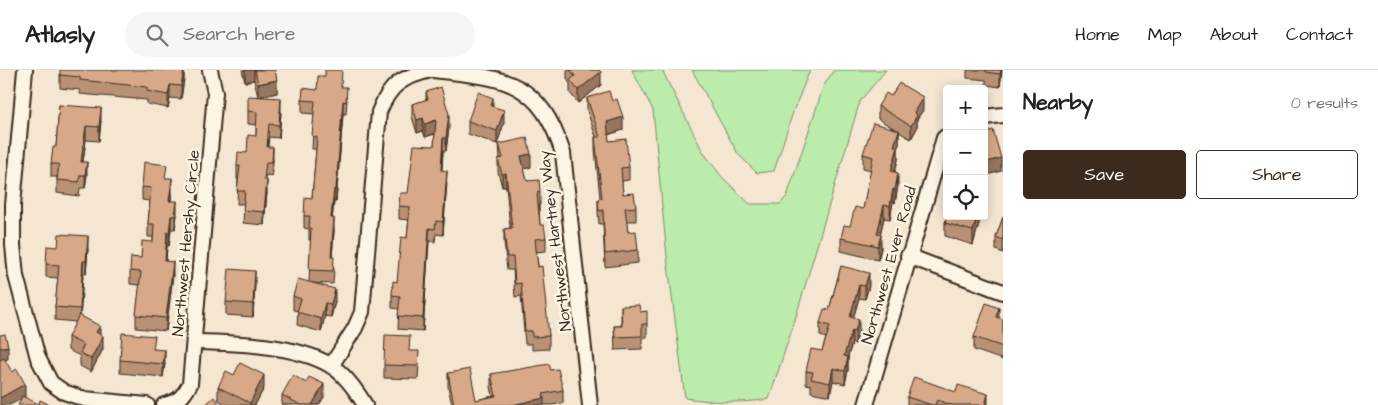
<!DOCTYPE html>
<html lang="en">
<head>
<meta charset="utf-8">
<style>
	:root { --surface:#fff; --page:#f6f6f6; --text:#222; --muted:#767676; --line:#e0e0e0; --accent:#3b2a1e }
	body { margin:0; font-family:"Architects Daughter",sans-serif; background:var(--page); color:var(--text) }
	.controls { position:absolute; right:15px; top:15px; display:grid; overflow:hidden; border-radius:5px; box-shadow:0 2px 12px #0003 }
	.controls button { width:45px; height:45px; display:grid; place-items:center; padding:0; border:0; border-bottom:1px solid var(--line); background:var(--surface); color:var(--text); font:25px sans-serif }
	.list { margin:0; padding:0; list-style:none }
	h2 { display:flex; justify-content:space-between; align-items:center; height:65px; margin:0; padding:0 20px; font-size:21px }
	h2 small { font-size:16px; font-weight:400; color:var(--muted) }
	.actions { display:flex; gap:10px; padding:15px 20px }
	.actions a { flex:1; padding:11px 0; border:1px solid var(--accent); border-radius:5px; text-align:center; font-size:18px; color:var(--accent) }
	.actions .main { background:var(--accent); color:#fff }
	.icon { flex:none; width:28px; height:28px; fill:none; stroke:currentColor; stroke-width:2; stroke-linecap:round; stroke-linejoin:round }
	.map { position:relative; flex:none; width:1003px; height:335px; overflow:hidden }
	header { display:flex; align-items:center; gap:30px; box-sizing:border-box; height:70px; padding:0 25px; background:var(--surface); border-bottom:1px solid var(--line) }
	header strong { font-size:24px }
	nav { display:flex; gap:28px; margin-inline-start:auto; font-size:18px }
	.search { width:350px; height:45px; background:var(--page); display:flex; align-items:center; gap:12px; box-sizing:border-box; padding:0 18px; border-radius:28px; color:var(--muted); font-size:19px }
	main { display:flex }
	aside { flex:1; background:var(--surface) }
	.map>svg:first-child { display:block }
</style>
</head>
<body>
<header>
<strong>Atlasly</strong>
<div class="search"><svg class="icon" aria-label="search" viewBox="0 0 24 24"><circle cx="10" cy="10" r="6"/><path d="M15 15l6 6"/></svg>Search here</div>
<nav><a>Home</a><a>Map</a><a>About</a><a>Contact</a></nav>
</header>
<main>
<div class="map">
<svg width="1003" height="335" viewBox="0 0 1003 335">
	<rect width="100%" height="100%" fill="#f5e6d2"/>
	<filter id="ink" filterUnits="userSpaceOnUse"><feTurbulence type="fractalNoise" baseFrequency=".02" numOctaves="2"/><feDisplacementMap in="SourceGraphic" scale="10" xChannelSelector="R" yChannelSelector="G"/><feConvolveMatrix kernelMatrix="1 2 1 2 8 2 1 2 1" color-interpolation-filters="sRGB"/></filter>
	<g filter="url(#ink)">
		<g fill="#bbecab" stroke="#7b8b64">
			<path d="M632 0H662L703 82 722 107 750 134H780L787 126 824 15 834 0H886L860 31 794 253 769 329C740 334 713 332 685 328L667 187 653 40Z"/>
			<path d="M692 0H810L793 42 774 101 757 103 738 84Z"/>
		</g>
		<g fill="none" stroke-linecap="round" stroke-linejoin="round">
			<defs>
				<g id="street">
					<path d="M25 0 13 135V175L16 206 38 288 51 313 64 322 84 329 147 335"/>
					<path d="M433 0C503 8 539 8 563 83L590 335"/>
					<path d="M984 47 1003 45"/>
					<path d="M908 186 1003 222"/>
					<path d="M194 272C234 273 294 274 330 295 345 304 356 320 365 335"/>
					<path d="M331 296 355 258 362 242 379 42C390 14 402 7 431 0"/>
					<path d="M164 335C178 332 183 327 190 314L215 23 210 0"/>
					<path d="M866 335 944 68 947 66"/>
				</g>
			</defs>
			<use href="#street" stroke="#3b2a1e" stroke-width="18"/>
			<use href="#street" stroke="#fcf5e5" stroke-width="14"/>
		</g>
		<g fill="#b99175" stroke="#3b2a1e">
			<path d="M184 0V9L181 29 170 28 168 38 147 34V30L80 24V20L60 18V5Z"/>
			<path d="M242 0H275L277 23 259 27 281 42 279 68 269 67 268 77 273 90 272 106 266 105 265 110 267 123 264 155 243 153 244 134H237L238 109H237V96L247 83 256 66V55L248 54V41L258 27 254 10 245 12Z"/>
			<path d="M567 0H599L601 15 578 33 570 23V14L567 9Z"/>
			<path d="M967 0H1002L1000 17 986 15V10L967 8Z"/>
			<path d="M325 6 342 17 347 30 346 44H343L336 132H334L332 148 334 161 332 187 334 200 333 214 311 213 335 232 331 247 325 246 321 262 297 255 298 241 293 240V226L309 212 311 170H309V159L304 158V146L312 128 316 79H312L314 44 302 43V30L317 20Z"/>
			<path d="M426 22 449 57 446 81H443L442 100 447 113 443 165 436 164 435 172 429 171 423 261 398 259 399 239 392 238V225L397 212 407 168 409 150 399 149V136L408 123 434 76 435 64 425 67 423 61 417 63 412 47V34L426 30Z"/>
			<path d="M891 26 923 40 917 49V58L911 69 899 62V74L898 77V90L895 102 898 116 895 133 893 132 890 149 884 148 880 165 881 178 878 190 841 181V168L850 156 863 139 871 100 863 98V84L895 59 878 49V36Z"/>
			<path d="M587 28 623 60 608 65 609 71 629 97V110L622 111 623 124 636 137V151H626L628 162 638 180V193L605 197 603 154H599L598 142V129L600 128 595 80V67H596L587 41Z"/>
			<path d="M59 35 101 51 99 71 86 70 83 92 87 105 85 118H80L79 126 57 123V107H51V94L56 77Z"/>
			<path d="M468 51 504 53 497 74 468 64Z"/>
			<path d="M499 74 531 97 524 99 527 111 540 122V135L539 136 540 155 546 168V181L536 182 549 266V279L532 280V274H525L521 226 515 227 513 200H507L504 172V159L510 158 506 116 502 117 498 102V89L500 88Z"/>
			<path d="M167 108 172 122 171 131 177 145 175 159H171L169 176H167L166 191 173 205 166 261 136 258V245L140 215 130 214V201L153 172V167H148V154L150 131 142 130V117Z"/>
			<path d="M947 146H981L973 175 945 166V153Z"/>
			<path d="M1003 147V183L996 180V167Z"/>
			<path d="M88 179 86 204H83L80 246 100 264 103 279 91 302 80 296V286L68 280V267L76 252 55 250V237L58 208 46 207V194Z"/>
			<path d="M841 196 869 216 865 229 859 228 853 248 859 262 855 274 852 273 848 287V300L845 314 833 311 830 326 811 322V315L806 314V301L822 281 826 268 820 266V253L829 240Z"/>
			<path d="M255 214 253 247 226 245V232Z"/>
			<path d="M621 236 640 242 647 254V267L642 268V279L615 280 614 256H621Z"/>
			<path d="M1003 249V290L974 280V267Z"/>
			<path d="M155 279 165 294 163 307 120 303V290Z"/>
			<path d="M410 281 419 294 418 309 384 308V295Z"/>
			<path d="M551 300 563 320V333L552 335H452L448 317V303L476 330 493 326 491 317V304Z"/>
			<path d="M218 317 264 318 255 335H227L218 330Z"/>
			<path d="M282 325 324 327 319 335H282Z"/>
			<path d="M907 327 988 335H907Z"/>
		</g>
		<g fill="#96765f" stroke="#3b2a1e">
			<path d="M184 0V9L181 29V16Z"/>
			<path d="M245 0H254V10L245 12Z"/>
			<path d="M1001 0H1002L1000 17V4Z"/>
			<path d="M601 2V15L578 33V20Z"/>
			<path d="M277 10V23L258 27V14Z"/>
			<path d="M170 15V28L168 38V25Z"/>
			<path d="M923 27V40L917 49V58L911 69V56L914 42Z"/>
			<path d="M281 28V42L279 68V55Z"/>
			<path d="M493 28V41L491 36Z"/>
			<path d="M343 31V44L336 132V119Z"/>
			<path d="M101 38V51L99 71V57Z"/>
			<path d="M504 40V53L497 74V61Z"/>
			<path d="M449 44V57L446 81V68Z"/>
			<path d="M623 47V60L607 65V52Z"/>
			<path d="M423 48V61L417 63V50Z"/>
			<path d="M436 50V63L425 67V54Z"/>
			<path d="M86 56V70L81 105V92Z"/>
			<path d="M899 60V74L894 89V76Z"/>
			<path d="M443 68V81L441 113V100Z"/>
			<path d="M273 77V90L272 106V92Z"/>
			<path d="M898 77V90L891 114V101Z"/>
			<path d="M531 84V97L521 100V86Z"/>
			<path d="M1001 88V101L984 106V93Z"/>
			<path d="M87 92V105L85 118V105Z"/>
			<path d="M447 101 446 123 443 165V152Z"/>
			<path d="M506 103V116L502 117V104Z"/>
			<path d="M898 103V116L895 133V120Z"/>
			<path d="M172 108V122L169 144V131Z"/>
			<path d="M267 110V123L264 155V142Z"/>
			<path d="M334 119V132L331 161V148Z"/>
			<path d="M893 119V132L890 149V136Z"/>
			<path d="M177 131V145L175 159V146Z"/>
			<path d="M884 135V148L877 177V164Z"/>
			<path d="M171 146V159L169 176V163Z"/>
			<path d="M977 146H981L973 175V161Z"/>
			<path d="M334 148V161L331 200V187Z"/>
			<path d="M429 158V171L423 261V248Z"/>
			<path d="M167 162V176L165 204V191Z"/>
			<path d="M881 165V178L878 190V176Z"/>
			<path d="M88 166V179L86 204V191Z"/>
			<path d="M83 191V204L80 252V239Z"/>
			<path d="M173 192V205L166 261V248Z"/>
			<path d="M255 201V214L253 247V234Z"/>
			<path d="M869 203V216L865 229V216Z"/>
			<path d="M859 215V228L850 260V247Z"/>
			<path d="M335 219V232L331 247V234Z"/>
			<path d="M325 233V246L321 262V249Z"/>
			<path d="M999 238V251L996 247Z"/>
			<path d="M859 249V262L855 274V261Z"/>
			<path d="M100 256V269L96 262Z"/>
			<path d="M852 260V273L844 299V286Z"/>
			<path d="M103 266V279L91 302V289Z"/>
			<path d="M8 276V289L0 291V278Z"/>
			<path d="M165 280V294L163 307V294Z"/>
			<path d="M848 287V300L845 314V301Z"/>
			<path d="M833 298V311L830 326V313Z"/>
			<path d="M264 305V318L255 335H250V333Z"/>
			<path d="M25 314V327L10 335H0V328Z"/>
			<path d="M324 314V327L319 335H312Z"/>
			<path d="M988 324V335H985Z"/>
			<path d="M544 328V335H512Z"/>
		</g>
		<g fill="#d7a988" stroke="#3b2a1e">
			<path d="M60 0H184L181 16 170 15 168 25 147 21V17L80 10V7L60 5Z"/>
			<path d="M255 0H275L277 10 258 14Z"/>
			<path d="M325 0H342L341 17H347L346 32 343 31 336 119H334L331 148H334L331 187H334L333 201 309 200 311 158 309 157 310 146H304L305 127 312 128 317 67 312 66 315 31 302 30 303 18 317 20 318 6H325Z"/>
			<path d="M570 0H599L601 2 578 20 570 10 575 6Z"/>
			<path d="M986 0H1001L1000 4 986 2Z"/>
			<path d="M899 13 923 27 914 42 917 45 911 56 878 36 886 23 891 26Z"/>
			<path d="M441 17 449 44 446 68H443L441 100 447 101 443 152 436 151 435 159 429 158 423 248 398 246 400 226 392 225 393 211 397 212 401 167 407 168 410 137 399 136 400 123H408L414 75 434 76 436 50 425 54 423 48 417 50 412 34 428 29 426 22Z"/>
			<path d="M609 21 612 31 617 29 623 47 607 52 609 71 626 69 629 97 621 98 623 124 634 123 636 137 625 138 628 162 636 161 638 180 605 184 603 140 599 141 598 129 602 128 595 67H600L587 28Z"/>
			<path d="M478 22 493 28 491 36 504 40 497 61 468 51Z"/>
			<path d="M248 26 281 28 279 55 269 54 267 77H273L272 92H266L264 110H267L264 142 243 140 245 121H237L240 96H237L238 82 247 83 248 65 256 66 257 42 248 41Z"/>
			<path d="M59 35 101 38 99 57 86 56 81 92H87L85 105H80L79 112 57 110 59 94H51L53 77H56Z"/>
			<path d="M873 53 899 60 894 76 898 77 891 101 898 103 895 120 893 119 890 136 884 135 877 164 881 165 878 176 841 168 844 155 850 156 855 137 863 139 873 87 863 84Z"/>
			<path d="M993 60 1001 88 984 93V63Z"/>
			<path d="M527 68 531 84 521 86 527 111 539 110 540 122 537 123 540 155H544L546 168 535 169 538 197 542 196 549 266 532 267V261H525L521 213 515 214 513 187H507L504 159 512 158 506 103 502 104 498 89 503 88 499 74Z"/>
			<path d="M144 92 167 95 165 108H172L169 131H177L175 146H171L169 163 167 162 165 191 173 192 166 248 136 245 141 202 130 201 131 187 141 188 142 171 153 172 154 154H148L151 118 142 117Z"/>
			<path d="M947 146H977L973 161 945 153Z"/>
			<path d="M1003 147V170L996 167Z"/>
			<path d="M59 164 88 166 86 191H83L80 239 55 237 59 195 46 194 47 176 58 177Z"/>
			<path d="M841 196 869 203 865 216 859 215 850 247 859 249 855 261 852 260 844 286 848 287 845 301 833 298 830 313 811 309 813 302 806 301 811 279 822 281 830 256 820 253 824 239 829 240Z"/>
			<path d="M229 199 255 201 253 234 226 232Z"/>
			<path d="M298 209 335 219 331 234 325 233 321 249 297 242 301 229 293 226Z"/>
			<path d="M986 233 999 238 996 247 1003 249V277L974 267Z"/>
			<path d="M639 235 640 242 647 241V254H642V266L615 267 614 256H622L621 236Z"/>
			<path d="M79 245 100 256 96 262 103 266 91 289 80 283 84 275 68 267Z"/>
			<path d="M122 263 155 266 153 279 165 280 163 294 120 290Z"/>
			<path d="M5 264 8 276 0 278V265Z"/>
			<path d="M385 265 410 266 409 281H419L418 296 384 295Z"/>
			<path d="M4 288 12 302 17 299 25 314 0 328V290Z"/>
			<path d="M240 293 264 305 250 333 218 317 226 301 234 305Z"/>
			<path d="M549 294 551 300 558 299 563 320 543 324 544 328 512 335H454L448 303 470 299 476 330 496 326 491 304Z"/>
			<path d="M293 305 306 313 309 307 324 314 312 335H301L282 325Z"/>
			<path d="M914 307 956 322 958 315 988 324 985 335H952L937 330 935 335H932L907 327Z"/>
			<path d="M22 326 39 334 40 330 50 335H18Z"/>
			<path d="M214 327 220 335H205Z"/>
		</g>
	</g>
	<g text-anchor="middle" stroke-width="5" stroke-linejoin="round" paint-order="stroke">
		<g font-size="16" fill="#3b2a1e" stroke="#fcf5e5">
			<text transform="translate(554 171) rotate(-97)" y="6">Northwest Hartney Way</text>
			<text transform="translate(185 173) rotate(-85)" y="6">Northwest Hershy Circle</text>
			<text transform="translate(888 195) rotate(-74)" y="6">Northwest Ever Road</text>
		</g>
	</g>
</svg>
<div class="controls">
<button>+</button>
<button>−</button>
<button><svg class="icon" aria-label="locate" viewBox="0 0 24 24"><circle cx="12" cy="12" r="6"/><path d="M12 2v4M12 18v4M2 12h4M18 12h4"/></svg></button>
</div>
</div>
<aside>
<h2>Nearby<small>0 results</small></h2>
<ul class="list">
</ul>
<div class="actions"><a class="main">Save</a><a>Share</a></div>
</aside>
</main>
</body>
</html>
